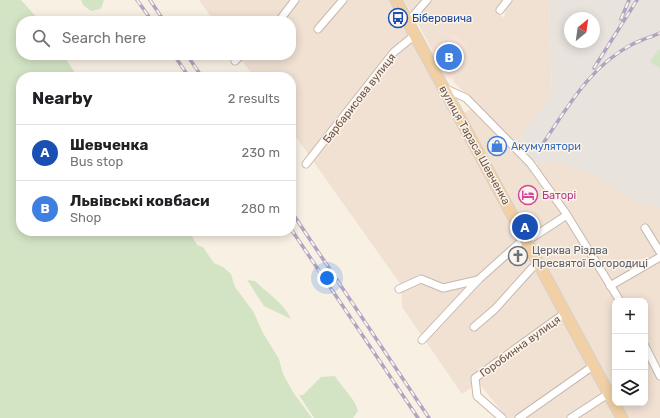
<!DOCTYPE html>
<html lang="en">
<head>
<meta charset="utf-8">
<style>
	:root { --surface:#fff; --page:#f2f2f2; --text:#202124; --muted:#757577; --line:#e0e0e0; --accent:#d93025 }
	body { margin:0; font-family:Rubik,sans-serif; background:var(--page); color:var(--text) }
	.controls { position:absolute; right:12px; bottom:12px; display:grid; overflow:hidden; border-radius:8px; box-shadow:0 2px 10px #0003 }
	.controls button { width:36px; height:36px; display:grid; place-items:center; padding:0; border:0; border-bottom:1px solid var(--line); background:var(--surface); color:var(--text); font:20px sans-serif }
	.compass { position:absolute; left:564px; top:12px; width:36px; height:36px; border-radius:50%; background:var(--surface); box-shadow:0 2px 10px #0003; rotate:29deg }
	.you { position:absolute; left:327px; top:278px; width:14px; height:14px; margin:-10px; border:3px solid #fff; border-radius:50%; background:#1a73e8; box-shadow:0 0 0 6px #1a73e833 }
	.badge { display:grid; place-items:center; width:26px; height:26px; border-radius:50%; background:var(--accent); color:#fff; font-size:13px; font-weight:700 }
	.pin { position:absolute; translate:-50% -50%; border:2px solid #fff; box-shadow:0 1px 4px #0006 }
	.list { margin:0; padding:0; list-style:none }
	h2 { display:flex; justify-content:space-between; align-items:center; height:52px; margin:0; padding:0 16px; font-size:17px }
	h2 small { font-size:13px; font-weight:400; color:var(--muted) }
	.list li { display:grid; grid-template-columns:26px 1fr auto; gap:12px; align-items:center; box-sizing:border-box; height:56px; padding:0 16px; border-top:1px solid var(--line) }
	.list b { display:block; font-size:15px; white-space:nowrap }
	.list p { margin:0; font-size:13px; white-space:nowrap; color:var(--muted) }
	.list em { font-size:13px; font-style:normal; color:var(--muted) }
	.icon { flex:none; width:22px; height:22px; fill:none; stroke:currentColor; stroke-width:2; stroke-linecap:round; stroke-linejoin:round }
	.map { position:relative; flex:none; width:660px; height:418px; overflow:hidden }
	.search { position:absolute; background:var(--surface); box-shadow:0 2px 10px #0003; left:16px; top:16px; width:280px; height:44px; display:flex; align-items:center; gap:10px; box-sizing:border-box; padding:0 14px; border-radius:16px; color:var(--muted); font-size:15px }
	.panel { position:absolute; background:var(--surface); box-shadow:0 2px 10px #0003; left:16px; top:72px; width:280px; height:164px; border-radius:16px }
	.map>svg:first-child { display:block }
</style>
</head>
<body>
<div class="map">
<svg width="660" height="418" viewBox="0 0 660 418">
	<rect width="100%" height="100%" fill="#f9f0e4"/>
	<g fill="#f0e1d3">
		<path d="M199 0H391L619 418H507L481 386 473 387 462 394 402 307 401 285 291 130V77H254L238 55H291V21H214Z"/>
		<path d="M404 0H425L412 14Z"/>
		<path d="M430 0H504L496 10 504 18 506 8 512 0H549L552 92 516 145 454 82 453 79 467 61 459 54 467 44 444 46 440 43 432 50 415 18Z"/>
		<path d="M473 108 532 171 538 164 558 162 596 176 637 202 660 207V418H625L617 403H645V301H615V400L461 114Z"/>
	</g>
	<path fill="#f8e1d9" d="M454 34 467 45 460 54 467 61 453 79 446 78 431 51 440 43 444 45Z"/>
	<path fill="#e9e3de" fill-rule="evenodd" d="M549 0H660V207L637 202 596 176 558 162 538 164 529 160 516 145 552 92ZM570 18H594V42H570Z"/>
	<g fill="#d3e4c5">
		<path d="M0 0H21L40 21H21V55H63L78 77H21V231H189L197 245 203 247 214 263 223 267 231 274 235 287 253 311 263 333 279 359 283 374 293 392 312 418H0Z"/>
		<path d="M81 0H104L101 9 91 11 83 5Z"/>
		<path d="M658 50H660V68L650 62Z"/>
		<path d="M247 280 255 281C267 293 284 303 291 319L264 306Z"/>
		<path d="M335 376C342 388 355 398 358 411L353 418H314L299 395H303L321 377Z"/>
	</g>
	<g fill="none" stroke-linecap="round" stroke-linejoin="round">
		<defs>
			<g id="minor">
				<path d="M500 10 508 0"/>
				<path d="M406 19 413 16 427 0"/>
				<path d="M279 21 295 0"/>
				<path d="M318 29 343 0"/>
				<path d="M235 61 241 55"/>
				<path d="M444 88 466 98 530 163 565 212 620 301"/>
				<path d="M306 164 394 52 415 35"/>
				<path d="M645 228 660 252"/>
				<path d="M527 241 567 215"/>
				<path d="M610 286 660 257"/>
				<path d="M399 289 421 279 443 288 478 280"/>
				<path d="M474 327 495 309 532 268 539 264"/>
				<path d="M422 340 478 280 525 238"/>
				<path d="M645 346 660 376"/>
				<path d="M502 418 477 396 475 378 565 313"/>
				<path d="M519 418 593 366"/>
				<path d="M571 418 608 394"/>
			</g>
			<path id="primary" d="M396 0 622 418"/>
		</defs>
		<use href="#minor" stroke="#c8b8ac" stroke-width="9"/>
		<use href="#primary" stroke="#d6d0cd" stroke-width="13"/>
		<use href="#minor" stroke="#fff" stroke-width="7"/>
		<use href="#primary" stroke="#f0d0a4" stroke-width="11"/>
		<defs>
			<g id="rail">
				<path d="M137 0 152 21"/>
				<path d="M150 0 164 21"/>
				<path d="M621 19 629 0"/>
				<path d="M174 55 189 77"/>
				<path d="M187 55 202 77"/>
				<path d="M594 68 637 0"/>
				<path d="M540 148C566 110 589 67 631 45 640 40 651 37 660 33"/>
				<path d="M291 211 429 418"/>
				<path d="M291 229 418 418"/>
			</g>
		</defs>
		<use href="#rail" stroke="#b2a4c1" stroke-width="3.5"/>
		<use href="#rail" stroke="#fcf4ea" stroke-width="2" stroke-dasharray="6" stroke-linecap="butt"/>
	</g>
	<defs>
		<symbol id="bus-ring" viewBox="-11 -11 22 22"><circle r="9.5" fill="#fcf4ea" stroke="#1a4fb4" stroke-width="1.5"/><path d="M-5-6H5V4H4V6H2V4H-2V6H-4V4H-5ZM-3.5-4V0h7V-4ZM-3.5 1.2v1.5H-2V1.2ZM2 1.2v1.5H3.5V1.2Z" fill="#1a4fb4"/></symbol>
		<symbol id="shop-ring" viewBox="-11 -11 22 22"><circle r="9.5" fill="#fcf4ea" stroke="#3f7fe0" stroke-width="1.5"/><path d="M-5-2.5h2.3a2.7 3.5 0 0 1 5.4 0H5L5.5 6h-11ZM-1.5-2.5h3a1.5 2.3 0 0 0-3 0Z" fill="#3f7fe0"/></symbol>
		<symbol id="hotel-ring" viewBox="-11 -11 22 22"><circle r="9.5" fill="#fcf4ea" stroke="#d1479c" stroke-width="1.5"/><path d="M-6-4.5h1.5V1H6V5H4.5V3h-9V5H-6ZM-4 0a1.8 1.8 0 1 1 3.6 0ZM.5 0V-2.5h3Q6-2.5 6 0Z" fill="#d1479c"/></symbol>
		<symbol id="church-ring" viewBox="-11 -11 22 22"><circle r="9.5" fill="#fcf4ea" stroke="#6b7280" stroke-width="1.5"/><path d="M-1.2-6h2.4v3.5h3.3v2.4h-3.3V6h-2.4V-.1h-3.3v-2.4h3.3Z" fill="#6b7280"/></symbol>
	</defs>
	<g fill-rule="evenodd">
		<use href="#bus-ring" x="387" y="7" width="22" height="22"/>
		<use href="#shop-ring" x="486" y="135" width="22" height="22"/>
		<use href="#hotel-ring" x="517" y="184" width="22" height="22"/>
		<use href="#church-ring" x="507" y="245" width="22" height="22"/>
	</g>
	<g text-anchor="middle" stroke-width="3" stroke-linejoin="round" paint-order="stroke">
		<g font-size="11" fill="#164399" stroke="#fcf4ea" text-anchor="start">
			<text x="412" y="22">Біберовича</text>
		</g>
		<g font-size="11" fill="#6e574d" stroke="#fcf4ea">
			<text transform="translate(359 98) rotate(-52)" y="4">Барбарисова вулиця</text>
			<text transform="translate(475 145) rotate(61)" y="4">вулиця Тараса Шевченка</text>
			<text transform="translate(520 346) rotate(-36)" y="4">Горобинна вулиця</text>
		</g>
		<g font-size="11" fill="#366cbe" stroke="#fcf4ea" text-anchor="start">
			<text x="511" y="150">Акумулятори</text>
		</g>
		<g font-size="11" fill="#b23c85" stroke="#fcf4ea" text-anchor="start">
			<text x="542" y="199">Баторі</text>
		</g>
		<g font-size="11" fill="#5b616d" stroke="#fcf4ea" text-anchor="start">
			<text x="532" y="254">Церква Різдва<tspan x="532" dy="13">Пресвятої Богородиці</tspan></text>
		</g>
	</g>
</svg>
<div class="controls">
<button>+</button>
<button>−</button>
<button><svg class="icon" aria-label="layers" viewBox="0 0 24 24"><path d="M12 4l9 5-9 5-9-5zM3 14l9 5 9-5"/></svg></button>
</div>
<svg class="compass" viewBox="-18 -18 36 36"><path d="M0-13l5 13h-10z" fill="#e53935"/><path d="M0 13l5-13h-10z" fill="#757577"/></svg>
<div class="you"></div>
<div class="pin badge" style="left:525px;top:227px;background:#1a4fb4">A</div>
<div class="pin badge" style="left:449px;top:57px;background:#3f7fe0">B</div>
<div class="search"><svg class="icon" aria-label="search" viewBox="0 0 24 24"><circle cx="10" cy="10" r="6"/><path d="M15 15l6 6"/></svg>Search here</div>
<section class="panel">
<h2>Nearby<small>2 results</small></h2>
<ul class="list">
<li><span class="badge" style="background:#1a4fb4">A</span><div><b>Шевченка</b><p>Bus stop</p></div><em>230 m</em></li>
<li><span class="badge" style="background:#3f7fe0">B</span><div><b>Львівські ковбаси</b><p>Shop</p></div><em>280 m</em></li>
</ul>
</section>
</div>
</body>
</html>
